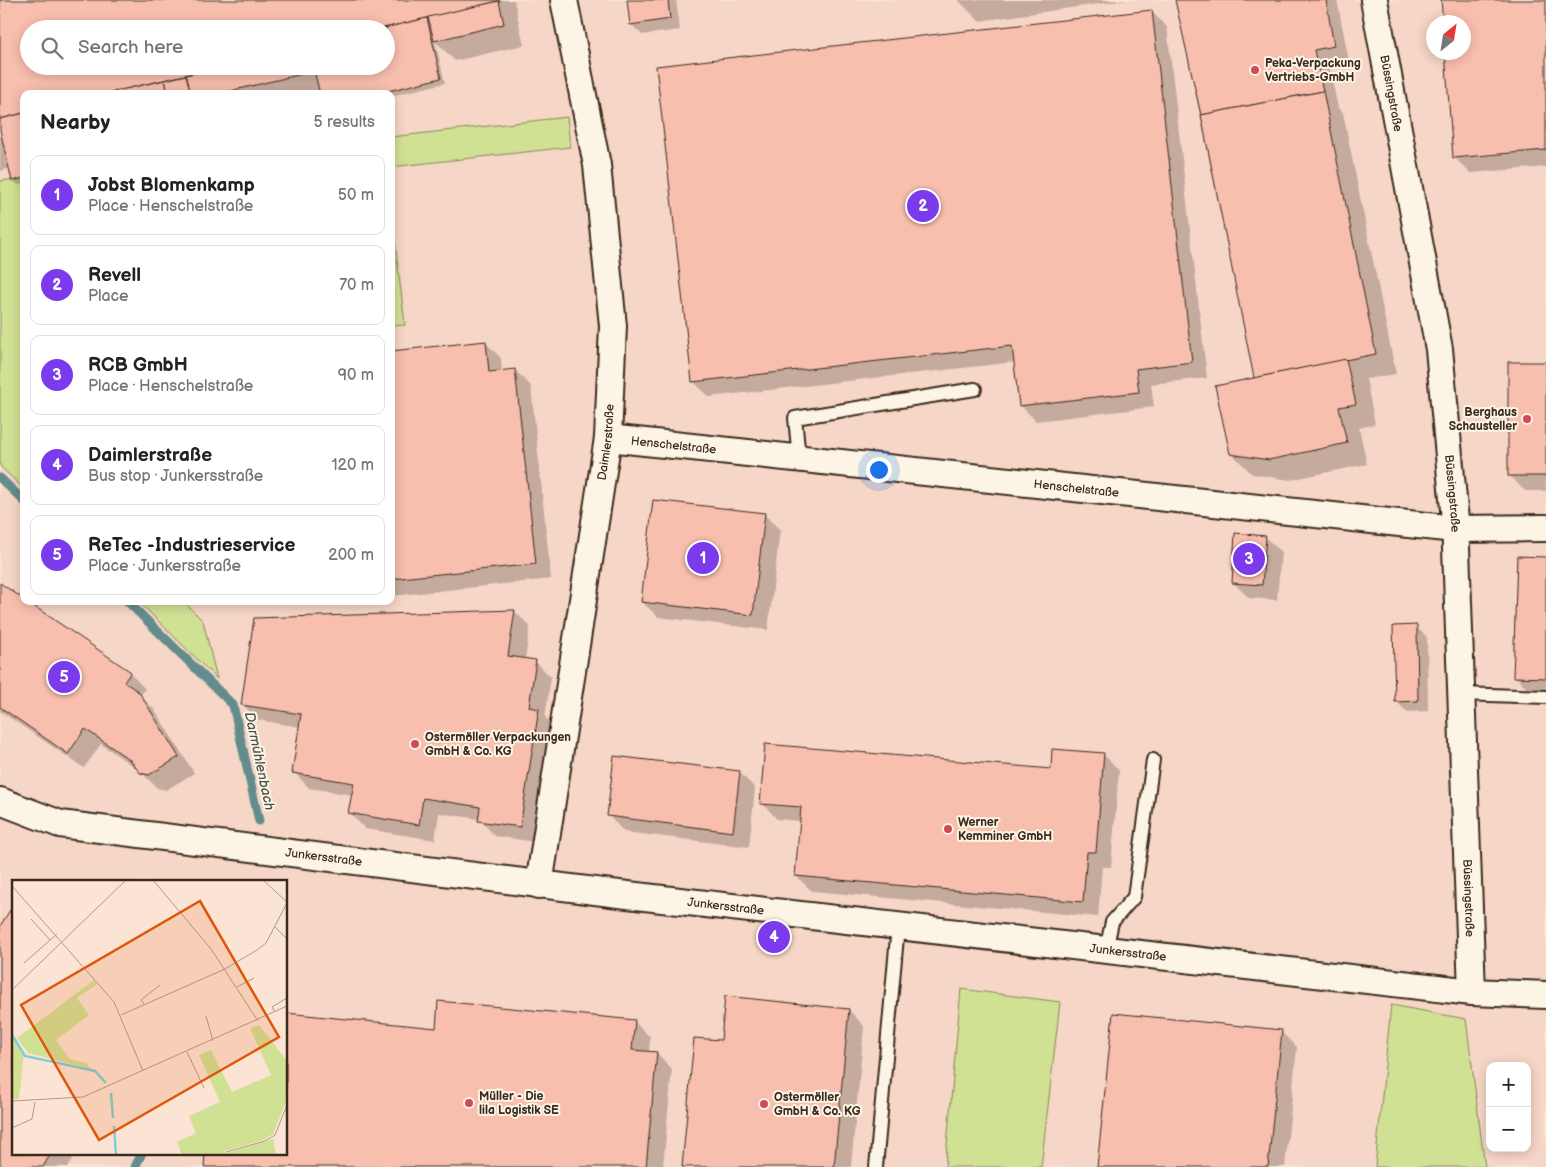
<!DOCTYPE html>
<html lang="en">
<head>
<meta charset="utf-8">
<style>
	:root { --surface:#fff; --page:#f6f6f6; --text:#222; --muted:#767676; --line:#e0e0e0; --accent:#7c3aed }
	body { margin:0; font-family:"Balsamiq Sans",sans-serif; background:var(--page); color:var(--text) }
	.controls { position:absolute; right:15px; bottom:15px; display:grid; overflow:hidden; border-radius:10px; box-shadow:0 2px 12px #0003 }
	.controls button { width:45px; height:45px; display:grid; place-items:center; padding:0; border:0; border-bottom:1px solid var(--line); background:var(--surface); color:var(--text); font:25px sans-serif }
	.compass { position:absolute; left:1426px; top:15px; width:45px; height:45px; border-radius:50%; background:var(--surface); box-shadow:0 2px 12px #0003; rotate:30deg }
	.you { position:absolute; left:878px; top:469px; width:18px; height:18px; margin:-12px; border:4px solid #fff; border-radius:50%; background:#1a73e8; box-shadow:0 0 0 8px #1a73e833 }
	.badge { display:grid; place-items:center; width:32px; height:32px; border-radius:50%; background:var(--accent); color:#fff; font-size:16px; font-weight:700 }
	.pin { position:absolute; translate:-50% -50%; border:2px solid #fff; box-shadow:0 1px 5px #0006 }
	.list { margin:0; padding:0; list-style:none }
	h2 { display:flex; justify-content:space-between; align-items:center; height:65px; margin:0; padding:0 20px; font-size:21px }
	h2 small { font-size:16px; font-weight:400; color:var(--muted) }
	.list li { display:grid; grid-template-columns:32px 1fr auto; gap:15px; align-items:center; box-sizing:border-box; height:80px; margin:0 10px 10px; padding:0 10px; border:1px solid var(--line); border-radius:10px }
	.list b { display:block; font-size:19px; white-space:nowrap }
	.list p { margin:0; font-size:16px; white-space:nowrap; color:var(--muted) }
	.list em { font-size:16px; font-style:normal; color:var(--muted) }
	.icon { flex:none; width:28px; height:28px; fill:none; stroke:currentColor; stroke-width:2; stroke-linecap:round; stroke-linejoin:round }
	.map { position:relative; flex:none; width:1546px; height:1167px; overflow:hidden }
	.search { position:absolute; background:var(--surface); box-shadow:0 2px 12px #0003; left:20px; top:20px; width:375px; height:55px; display:flex; align-items:center; gap:12px; box-sizing:border-box; padding:0 18px; border-radius:28px; color:var(--muted); font-size:19px }
	.panel { position:absolute; background:var(--surface); box-shadow:0 2px 12px #0003; left:20px; top:90px; width:375px; height:515px; border-radius:10px }
	.map>svg:first-child { display:block }
</style>
</head>
<body>
<div class="map">
<svg width="1546" height="1167" viewBox="0 0 1546 1167">
	<rect width="100%" height="100%" fill="#fbe4d4"/>
	<filter id="ink" filterUnits="userSpaceOnUse"><feTurbulence type="fractalNoise" baseFrequency=".02" numOctaves="2"/><feDisplacementMap in="SourceGraphic" scale="10" xChannelSelector="R" yChannelSelector="G"/><feConvolveMatrix kernelMatrix="1 2 1 2 8 2 1 2 1" color-interpolation-filters="sRGB"/></filter>
	<g filter="url(#ink)">
		<path fill="#f6d6c6" fill-rule="evenodd" d="M0 0H1546V1167H0ZM1434 22H1464V52H1434ZM29 29H386V66H29ZM24 94H391V601H24ZM14 881H286V1153H14ZM1490 1066H1527V1148H1490Z"/>
		<g fill="#d1e194" stroke="#868659">
			<path d="M567 117 570 147 391 167V137Z"/>
			<path d="M24 178V489L0 466V181Z"/>
			<path d="M391 209 405 325 391 326Z"/>
			<path d="M138 601H183L203 621 217 679Z"/>
			<path d="M961 989 1060 1002 1041 1167H945Z"/>
			<path d="M1391 1005 1466 1019 1485 1167H1375Z"/>
		</g>
		<g fill="#0003" fill-rule="evenodd">
			<path d="M0 0H516L514 1 524 45 455 61 435 41 445 83 391 96V94H24V184L18 185 13 180 10 168 0 171ZM29 29H386V66H29Z"/>
			<path d="M628 0H676L680 30 642 35 631 24Z"/>
			<path d="M958 0H1127L979 21Z"/>
			<path d="M1176 0H1337L1349 61 1329 65 1338 108 1343 113 1396 374 1366 379 1375 424 1359 428 1367 464 1290 480 1252 474 1231 453 1255 379Z"/>
			<path d="M1442 0H1546V167L1470 173 1454 157 1464 52V22H1444Z"/>
			<path d="M1151 11 1167 27 1207 378 1151 384 1154 407 1036 421 1020 405 1015 362 709 397 693 381Z"/>
			<path d="M485 342 501 358 502 372 515 370 531 386 551 579 391 596V352Z"/>
			<path d="M1546 364V491H1525L1509 475Z"/>
			<path d="M764 514 780 530 768 630 658 617 642 602Z"/>
			<path d="M1265 537 1281 552 1277 600 1249 598 1233 582Z"/>
			<path d="M1546 558V692H1530L1515 676Z"/>
			<path d="M0 585 130 673 145 689 140 696 154 709 194 773 166 790 157 788 139 770 101 744 84 768 0 711Z"/>
			<path d="M514 611 530 626 525 660 535 661 551 677 545 717 554 726 535 842 495 836 479 819 439 813 435 840 365 829 350 813 353 795 309 788 294 772 301 727 258 720 242 704Z"/>
			<path d="M1416 627 1427 637 1428 711 1407 712 1396 701Z"/>
			<path d="M1104 755 1119 770 1111 867H1102L1098 917 812 891 796 876 801 821 777 819 762 803 1052 771Z"/>
			<path d="M740 773 755 788 749 847 624 832 609 816Z"/>
			<path d="M0 929 14 1153H76L68 1167H0Z"/>
			<path d="M849 1010 864 1026 851 1167H683L722 1042Z"/>
			<path d="M635 1022 650 1037 649 1053H657L672 1069 663 1167H205L286 1153 437 1029Z"/>
			<path d="M1281 1032 1297 1047 1285 1167H1098Z"/>
		</g>
		<g fill="none" stroke-linecap="round" stroke-linejoin="round">
			<g stroke="#638d8d" stroke-width="9">
				<path d="M0 478 24 501"/>
				<path d="M127 601 233 705 259 821"/>
				<path d="M135 1167 142 1153"/>
			</g>
		</g>
		<g fill="#f8beae" stroke="#3b2a1e">
			<path d="M0 0H499V1L380 29H29V66H222L105 94H24V113L0 119Z"/>
			<path d="M627 0H668L670 19 630 25Z"/>
			<path d="M1175 0H1326L1334 46 1314 50 1323 91 1201 115Z"/>
			<path d="M1441 0H1546V150L1453 158 1445 52H1464V22H1443Z"/>
			<path d="M499 1 504 24 434 41 428 17Z"/>
			<path d="M1152 10 1192 362 1136 369 1139 392 1019 406 1012 346 692 382 656 66Z"/>
			<path d="M427 18 441 78 376 94H320L313 66H386V29H380Z"/>
			<path d="M222 66H313L314 71 218 94H191L186 75Z"/>
			<path d="M186 75 191 94H168L165 80Z"/>
			<path d="M165 80 168 94H116V91Z"/>
			<path d="M1323 91 1376 354 1254 378 1201 115Z"/>
			<path d="M24 113V178L12 181 0 130V119Z"/>
			<path d="M486 341 489 372 515 369 536 564 391 579V351Z"/>
			<path d="M1346 359 1356 404 1339 407 1347 443 1269 460 1230 454 1215 386Z"/>
			<rect x="1508" y="362" width="38" height="114"/>
			<path d="M653 500 765 513 753 615 641 602Z"/>
			<path d="M1235 533 1266 536 1262 585 1232 583Z"/>
			<path d="M1517 556 1546 557V678L1513 677Z"/>
			<path d="M0 583 131 672 124 682 139 692 179 757 149 775 140 773 130 760 85 729 68 754 0 707Z"/>
			<path d="M515 610 508 656 536 660 529 707 539 709 520 827 478 821 480 807 423 798 419 825 348 813 354 783 292 773 301 714 241 705 254 618Z"/>
			<path d="M1417 625 1418 701 1395 702 1393 626Z"/>
			<path d="M765 744 1051 769 1052 749 1104 753 1096 852H1087L1083 902 795 876 801 807 760 804Z"/>
			<path d="M614 756 740 771 733 832 607 816Z"/>
			<path d="M12 907 14 908V1153H51L43 1167H0V926Z"/>
			<path d="M725 996 849 1009 834 1167H682L694 1038 721 1040Z"/>
			<path d="M438 1001 635 1020 632 1050 657 1052 646 1167H204L205 1153H286V1013L436 1028Z"/>
			<path d="M1113 1013 1282 1030 1268 1167H1097Z"/>
		</g>
		<g fill="none" stroke-linecap="round" stroke-linejoin="round">
			<defs>
				<g id="service">
					<path d="M799 458 795 418 975 389"/>
					<path d="M1461 694 1546 697"/>
					<path d="M1106 950 1112 922 1134 897 1153 760"/>
					<path d="M876 1167 898 926"/>
				</g>
				<g id="minor">
					<path id="s1" d="M1374 0 1439 349 1455 520 1472 992"/>
					<path id="s2" d="M608 438 1455 529 1546 528"/>
					<path id="s3" d="M0 801 60 824 619 894 1472 992 1546 995"/>
					<path id="s4" d="M539 885 608 438 613 326 597 165 564 0"/>
				</g>
			</defs>
			<use href="#service" stroke="#3b2a1e" stroke-width="16"/>
			<use href="#minor" stroke="#3b2a1e" stroke-width="30"/>
			<use href="#service" stroke="#fcf5e5" stroke-width="12"/>
			<use href="#minor" stroke="#fcf5e5" stroke-width="26"/>
		</g>
	</g>
	<g fill="#d1495b" stroke="#fcf5e5" stroke-width="2">
		<circle cx="1255" cy="70" r="5"/>
		<circle cx="1527" cy="419" r="5"/>
		<circle cx="415" cy="744" r="5"/>
		<circle cx="948" cy="829" r="5"/>
		<circle cx="469" cy="1103" r="5"/>
		<circle cx="764" cy="1104" r="5"/>
	</g>
	<g text-anchor="middle" stroke-width="4" stroke-linejoin="round" paint-order="stroke">
		<g font-size="12" font-weight="bold" fill="#3b2a1e" stroke="#fcf5e5" text-anchor="start">
			<text x="1265" y="67">Peka-Verpackung<tspan x="1265" dy="14">Vertriebs-GmbH</tspan></text>
			<text x="1517" y="416" text-anchor="end">Berghaus<tspan x="1517" dy="14">Schausteller</tspan></text>
			<text x="425" y="741">Ostermöller Verpackungen<tspan x="425" dy="14">GmbH &amp; Co. KG</tspan></text>
			<text x="958" y="826">Werner<tspan x="958" dy="14">Kemminer GmbH</tspan></text>
			<text x="479" y="1100">Müller - Die<tspan x="479" dy="14">lila Logistik SE</tspan></text>
			<text x="774" y="1101">Ostermöller<tspan x="774" dy="14">GmbH &amp; Co. KG</tspan></text>
		</g>
		<g font-size="12" fill="#3b2a1e" stroke="#fcf5e5">
			<text dy="4" stroke="none"><textPath href="#s1" startOffset="95">Büssingstraße</textPath></text>
			<text dy="4" stroke="none"><textPath href="#s4" startOffset="448">Daimlerstraße</textPath></text>
			<text dy="4" stroke="none"><textPath href="#s2" startOffset="66">Henschelstraße</textPath></text>
			<text dy="4" stroke="none"><textPath href="#s2" startOffset="471">Henschelstraße</textPath></text>
			<text dy="4" stroke="none"><textPath href="#s1" startOffset="500">Büssingstraße</textPath></text>
			<text dy="4" stroke="none"><textPath href="#s3" startOffset="330">Junkersstraße</textPath></text>
			<text dy="4" stroke="none"><textPath href="#s1" startOffset="905">Büssingstraße</textPath></text>
			<text dy="4" stroke="none"><textPath href="#s3" startOffset="735">Junkersstraße</textPath></text>
			<text dy="4" stroke="none"><textPath href="#s3" startOffset="1140">Junkersstraße</textPath></text>
		</g>
		<g font-size="14" font-style="italic" fill="#4c534c" stroke="#fcf5e5">
			<text transform="translate(260 761) rotate(78)" y="5">Darmühlenbach</text>
		</g>
	</g>
	<g transform="translate(12 880)">
		<rect width="275" height="275" fill="#fbe4d4"/>
		<path d="M82 100 85 104 65 118 77 135 44 160 58 179 74 183 79 189 16 173 5 158ZM247 145 275 181V219L261 254 252 260 212 271 214 273 261 259 264 275H170L165 262 184 253 177 236 208 222 187 175 199 170 220 212 259 195 238 148ZM0 154 12 174 7 219H0Z" fill="#d1e194"/>
		<path fill="none" stroke="#7ecfd7" stroke-width="2.5" d="M0 155 13 176 83 191 94 203M99 213 101 238M102 246 104 275"/>
		<path fill="none" stroke="#ae9a8b" stroke-width="1" d="M141 0 199 69 246 141M251 0 275 22M0 6 102 122 131 191M19 39 38 60M263 47 275 59M12 83 45 54M225 107 242 98M0 110 114 0M132 124 129 120 148 105M263 132 260 127 275 118M109 135 213 89 245 70 254 63 275 23M194 136 201 161M175 172 192 208M0 221 71 217 275 126M0 248 20 239 23 222M214 272 253 261 263 255 275 225"/>
		<path fill="#df570d" fill-opacity="0.15" stroke="#df570d" stroke-width="2.5" d="M188 21 267 157 87 260 9 125Z"/>
		<rect width="275" height="275" fill="none" stroke="#3b2a1e" stroke-width="2.5"/>
	</g>
</svg>
<div class="controls">
<button>+</button>
<button>−</button>
</div>
<svg class="compass" viewBox="-18 -18 36 36"><path d="M0-13l5 13h-10z" fill="#e53935"/><path d="M0 13l5-13h-10z" fill="#767676"/></svg>
<div class="you"></div>
<div class="pin badge" style="left:703px;top:558px">1</div>
<div class="pin badge" style="left:923px;top:206px">2</div>
<div class="pin badge" style="left:1249px;top:559px">3</div>
<div class="pin badge" style="left:774px;top:937px">4</div>
<div class="pin badge" style="left:64px;top:677px">5</div>
<div class="search"><svg class="icon" aria-label="search" viewBox="0 0 24 24"><circle cx="10" cy="10" r="6"/><path d="M15 15l6 6"/></svg>Search here</div>
<section class="panel">
<h2>Nearby<small>5 results</small></h2>
<ul class="list">
<li><span class="badge">1</span><div><b>Jobst Blomenkamp</b><p>Place · Henschelstraße</p></div><em>50 m</em></li>
<li><span class="badge">2</span><div><b>Revell</b><p>Place</p></div><em>70 m</em></li>
<li><span class="badge">3</span><div><b>RCB GmbH</b><p>Place · Henschelstraße</p></div><em>90 m</em></li>
<li><span class="badge">4</span><div><b>Daimlerstraße</b><p>Bus stop · Junkersstraße</p></div><em>120 m</em></li>
<li><span class="badge">5</span><div><b>ReTec -Industrieservice</b><p>Place · Junkersstraße</p></div><em>200 m</em></li>
</ul>
</section>
</div>
</body>
</html>
